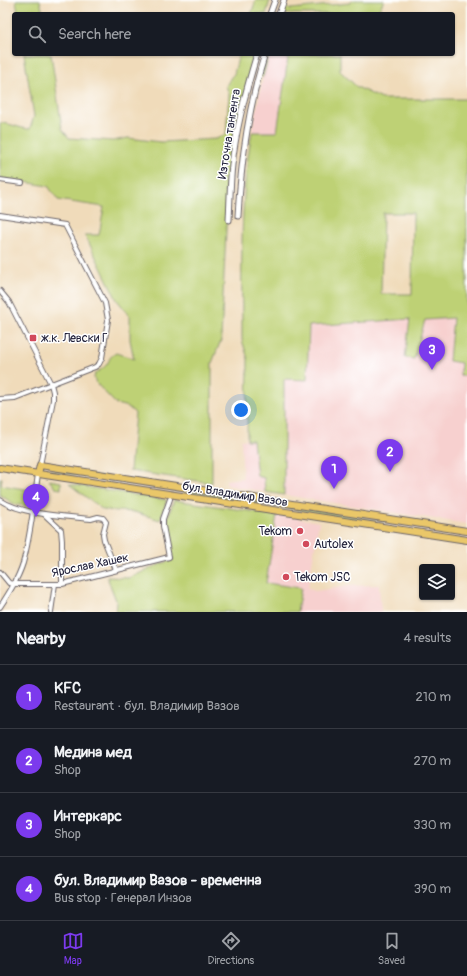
<!DOCTYPE html>
<html lang="en">
<head>
<meta charset="utf-8">
<style>
	:root { --surface:#171b24; --page:#242831; --text:#f1f3f6; --muted:#9ea1a6; --line:#363941; --accent:#7c3aed }
	body { margin:0; font-family:Pangolin,sans-serif; background:var(--page); color:var(--text) }
	.controls { position:absolute; right:12px; bottom:12px; display:grid; overflow:hidden; border-radius:4px; box-shadow:0 1px 3px #0004 }
	.controls button { width:36px; height:36px; display:grid; place-items:center; padding:0; border:0; border-bottom:1px solid var(--line); background:var(--surface); color:var(--text); font:20px sans-serif }
	.you { position:absolute; left:241px; top:410px; width:14px; height:14px; margin:-10px; border:3px solid #fff; border-radius:50%; background:#1a73e8; box-shadow:0 0 0 6px #1a73e833 }
	.badge { display:grid; place-items:center; width:26px; height:26px; border-radius:50%; background:var(--accent); color:#fff; font-size:13px; font-weight:700 }
	.pin { position:absolute; translate:-50% -33px; filter:drop-shadow(0 1px 2px #0008) }
	.pin::after { content:''; position:absolute; top:21px; width:14px; height:12px; background:inherit; clip-path:polygon(0 0,100% 0,50% 100%) }
	.list { margin:0; padding:0; list-style:none }
	h2 { display:flex; justify-content:space-between; align-items:center; height:52px; margin:0; padding:0 16px; font-size:17px }
	h2 small { font-size:13px; font-weight:400; color:var(--muted) }
	.list li { display:grid; grid-template-columns:26px 1fr auto; gap:12px; align-items:center; box-sizing:border-box; height:64px; padding:0 16px; border-top:1px solid var(--line) }
	.list b { display:block; font-size:15px; white-space:nowrap }
	.list p { margin:0; font-size:13px; white-space:nowrap; color:var(--muted) }
	.list em { font-size:13px; font-style:normal; color:var(--muted) }
	.icon { flex:none; width:22px; height:22px; fill:none; stroke:currentColor; stroke-width:2; stroke-linecap:round; stroke-linejoin:round }
	.map { position:relative; flex:none; width:467px; height:612px; overflow:hidden }
	.search { position:absolute; background:var(--surface); box-shadow:0 1px 3px #0004; left:12px; right:12px; top:12px; height:44px; display:flex; align-items:center; gap:10px; box-sizing:border-box; padding:0 14px; border-radius:4px; color:var(--muted); font-size:15px }
	.sheet { height:308px; background:var(--surface) }
	nav { display:flex; justify-content:space-around; align-items:center; box-sizing:border-box; height:56px; border-top:1px solid var(--line); background:var(--surface); font-size:11px; color:var(--muted) }
	nav a { display:grid; justify-items:center; gap:2px }
	nav .on { color:var(--accent) }
	.map>svg:first-child { display:block }
</style>
</head>
<body>
<div class="map">
<svg width="467" height="612" viewBox="0 0 467 612">
	<rect width="100%" height="100%" fill="#fff"/>
	<filter id="ink" filterUnits="userSpaceOnUse"><feTurbulence type="fractalNoise" baseFrequency=".025" numOctaves="2"/><feDisplacementMap in="SourceGraphic" scale="8" xChannelSelector="R" yChannelSelector="G"/><feConvolveMatrix kernelMatrix="1 2 1 2 8 2 1 2 1" color-interpolation-filters="sRGB"/></filter>
	<filter id="wash" filterUnits="userSpaceOnUse"><feTurbulence type="fractalNoise" baseFrequency=".012" numOctaves="4" result="noise"/><feDisplacementMap in="SourceGraphic" scale="16" xChannelSelector="R" yChannelSelector="G"/><feGaussianBlur stdDeviation="0.9" result="paint"/><feColorMatrix in="noise" values="0 0 0 0 0 0 0 0 0 0 0 0 0 0 0 0 0 1.4 0 .05"/><feComposite in="paint" operator="in"/></filter>
	<g filter="url(#wash)">
		<rect width="100%" height="100%" fill="#f0dbba"/>
		<g fill="#f7d0cf">
			<path d="M269 56 288 57 277 132H252L263 77Z"/>
			<path d="M453 318 449 361 461 363 460 375 467 377V524L284 495V378L307 380 309 326 410 319 405 358 414 359 425 320Z"/>
			<path d="M253 439 257 476 264 478 265 492 227 485 226 480 243 478 241 440Z"/>
			<path d="M277 515 319 522 308 588 315 591 350 586 379 585 381 612H297L301 588 266 583Z"/>
		</g>
		<g fill="#bed175" stroke="#707a58" fill-rule="evenodd">
			<path d="M16 0H40L43 14H18Z"/>
			<path d="M256 0H270L266 14H251Z"/>
			<path d="M354 0H384L377 14H282L284 7 291 9 350 3Z"/>
			<path d="M24 54H51L62 129 69 138 113 141 128 138 161 142 216 139 226 134 229 94 226 86 231 77 234 74 239 54H254L232 153 228 188 221 340 212 363V483L130 471 135 413 128 407 116 404 96 383 94 378 95 373C99 371 104 368 107 364 111 358 108 358 116 353L134 359 130 340V316L117 300 85 235H99L104 207 58 200 48 186 0 178V123C11 123 20 129 30 129L34 116Z"/>
			<path d="M268 54H340V71L357 87 382 99H467V377L460 375 461 363 449 361 453 318 425 320 414 359 405 358 410 319 309 326 307 380 284 379V495L265 492 264 478 257 476 253 440H247L248 359 242 340C242 270 239 201 252 132H277L288 58 269 56 263 77H260ZM383 213H413L412 294H381Z"/>
			<path d="M49 470 87 474 386 521 385 522 366 519H354L49 471Z"/>
			<path d="M0 478H2L1 485 30 490 28 504 25 506 14 504 0 495Z"/>
			<path d="M49 480 61 482V489L55 488Z"/>
			<path d="M69 484 167 500 160 520 134 512 103 510Z"/>
			<path d="M174 500 277 515 266 583 301 588 297 612H116L117 603 107 577 129 578 163 563 173 560 168 529 167 519Z"/>
		</g>
	</g>
	<g filter="url(#ink)">
		<g fill="none" stroke-linecap="round" stroke-linejoin="round">
			<defs>
				<g id="minor">
					<path d="M0 180 22 183"/>
					<path d="M0 215 65 225 105 303 108 320 102 358 99 364 95 367 15 398 0 399"/>
					<path d="M0 291 9 302 51 384 53 392V400L40 465"/>
					<path d="M0 500C22 515 65 516 91 519L98 517 103 518 106 522 103 534 104 540 116 570"/>
					<path d="M44 514 61 530 62 541V584"/>
					<path d="M0 572 9 583 14 584H62L169 557 163 526V519L170 499"/>
					<path d="M0 607C9 593 18 579 23 563 31 534 34 503 38 474"/>
					<path d="M51 612 55 584"/>
				</g>
				<g id="tertiary">
					<path d="M270 14 275 0"/>
					<path d="M279 14 284 0"/>
					<path d="M238 216C241 161 248 107 265 54"/>
					<path d="M229 220C230 201 230 183 232 165 236 127 246 90 257 54"/>
				</g>
				<g id="primary">
					<path d="M0 468 467 540"/>
					<path d="M38 474 40 465 467 531"/>
				</g>
			</defs>
			<use href="#minor" stroke="#6a6367" stroke-width="6"/>
			<use href="#tertiary" stroke="#6a6367" stroke-width="7"/>
			<use href="#primary" stroke="#6a6367" stroke-width="8"/>
			<use href="#minor" stroke="#fff" stroke-width="4"/>
			<use href="#tertiary" stroke="#fff" stroke-width="5"/>
			<use href="#primary" stroke="#eac769" stroke-width="6"/>
		</g>
	</g>
	<g fill="#d1495b" stroke="#fff" stroke-width="1.5">
		<rect x="29" y="334" width="8" height="8" rx="2"/>
		<circle cx="300" cy="531" r="4"/>
		<circle cx="306" cy="544" r="4"/>
		<circle cx="286" cy="577" r="4"/>
	</g>
	<g text-anchor="middle" stroke-width="3" stroke-linejoin="round" paint-order="stroke">
		<g font-size="12" fill="#22223b" stroke="#fff">
			<text transform="translate(229 134) rotate(-81)" y="4">Източна тангента</text>
			<text transform="translate(235 494) rotate(9)" y="4">бул. Владимир Вазов</text>
			<text transform="translate(90 565) rotate(-12)" y="4">Ярослав Хашек</text>
		</g>
		<g font-size="12" fill="#22223b" stroke="#fff" text-anchor="start">
			<text x="41" y="342">ж.к. Левски Г</text>
			<text x="292" y="535" text-anchor="end">Tekom</text>
			<text x="314" y="548">Autolex</text>
			<text x="294" y="581">Tekom JSC</text>
		</g>
	</g>
</svg>
<div class="controls">
<button><svg class="icon" aria-label="layers" viewBox="0 0 24 24"><path d="M12 4l9 5-9 5-9-5zM3 14l9 5 9-5"/></svg></button>
</div>
<div class="you"></div>
<div class="pin badge" style="left:334px;top:489px">1</div>
<div class="pin badge" style="left:390px;top:472px">2</div>
<div class="pin badge" style="left:432px;top:370px">3</div>
<div class="pin badge" style="left:36px;top:517px">4</div>
<div class="search"><svg class="icon" aria-label="search" viewBox="0 0 24 24"><circle cx="10" cy="10" r="6"/><path d="M15 15l6 6"/></svg>Search here</div>
</div>
<section class="sheet">
<h2>Nearby<small>4 results</small></h2>
<ul class="list">
<li><span class="badge">1</span><div><b>KFC</b><p>Restaurant · бул. Владимир Вазов</p></div><em>210 m</em></li>
<li><span class="badge">2</span><div><b>Медина мед</b><p>Shop</p></div><em>270 m</em></li>
<li><span class="badge">3</span><div><b>Интеркарс</b><p>Shop</p></div><em>330 m</em></li>
<li><span class="badge">4</span><div><b>бул. Владимир Вазов - временна</b><p>Bus stop · Генерал Инзов</p></div><em>390 m</em></li>
</ul>
</section>
<nav>
<a class="on"><svg class="icon" aria-label="map" viewBox="0 0 24 24"><path d="M3 6l6-2 6 2 6-2v14l-6 2-6-2-6 2zM9 4v14M15 6v14"/></svg>Map</a>
<a><svg class="icon" aria-label="directions" viewBox="0 0 24 24"><path d="M12 3l9 9-9 9-9-9zM9 14v-3h6M13 9l2 2-2 2"/></svg>Directions</a>
<a><svg class="icon" aria-label="saved" viewBox="0 0 24 24"><path d="M7 4h10v16l-5-4-5 4z"/></svg>Saved</a>
</nav>
</body>
</html>
